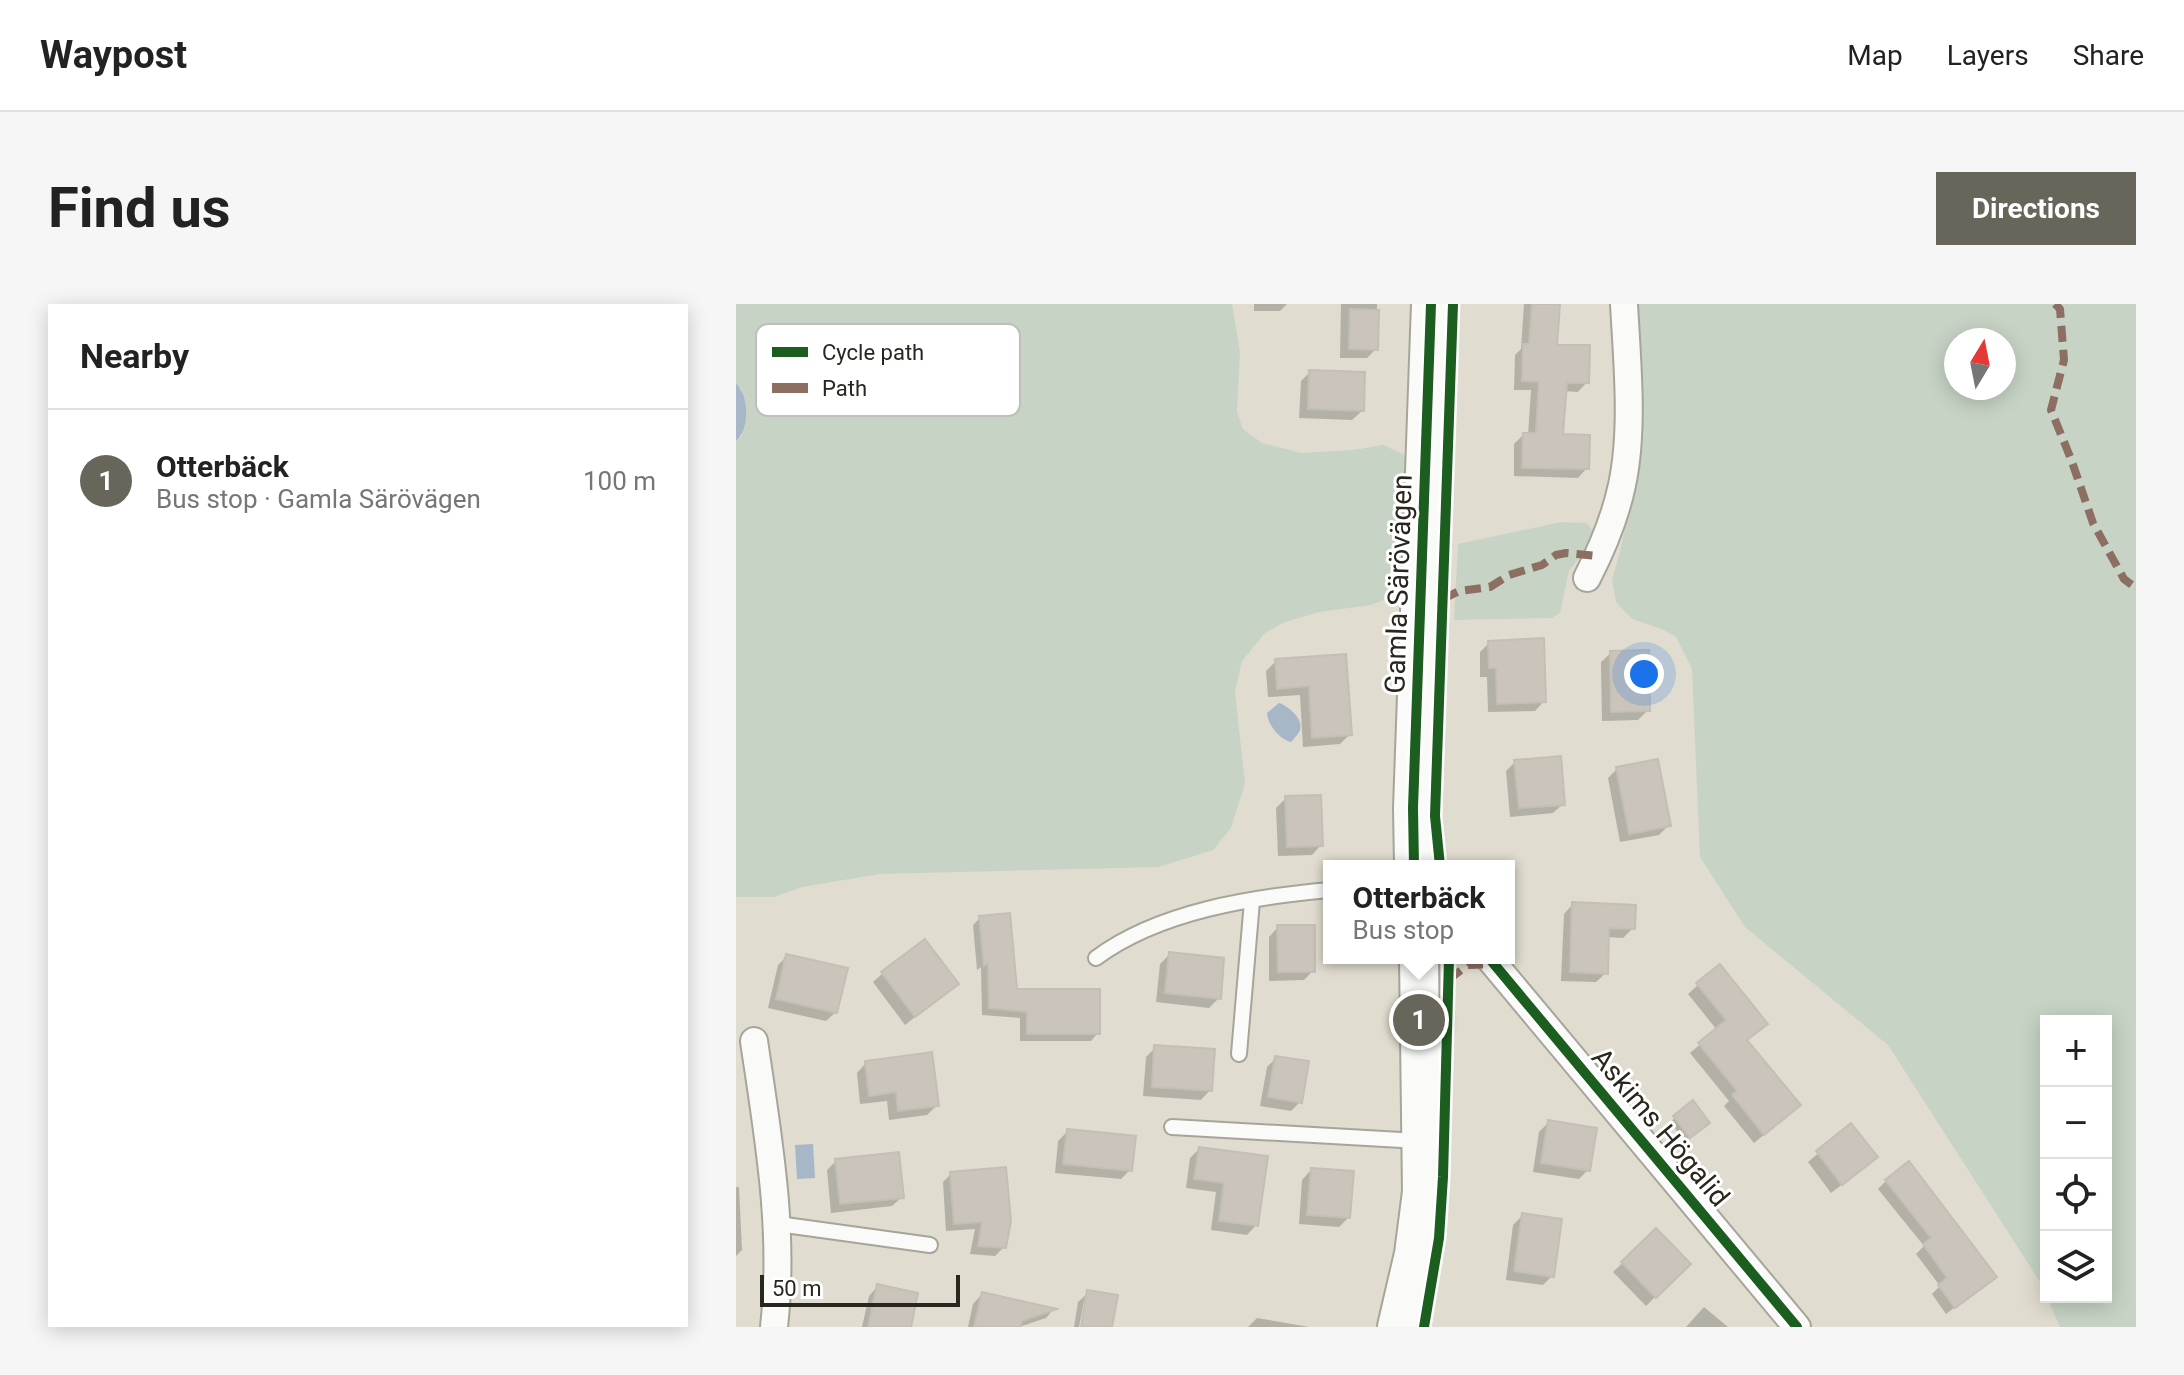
<!DOCTYPE html>
<html lang="en">
<head>
<meta charset="utf-8">
<style>
	:root { --surface:#fff; --page:#f6f6f6; --text:#222; --muted:#767676; --line:#e0e0e0; --accent:#68665b }
	body { margin:0; font-family:Roboto,sans-serif; background:var(--page); color:var(--text) }
	.controls { position:absolute; right:24px; bottom:24px; display:grid; overflow:hidden; border-radius:0px; box-shadow:0 4px 20px #0003 }
	.controls button { width:72px; height:72px; display:grid; place-items:center; padding:0; border:0; border-bottom:2px solid var(--line); background:var(--surface); color:var(--text); font:40px sans-serif }
	.compass { position:absolute; left:1208px; top:24px; width:72px; height:72px; border-radius:50%; background:var(--surface); box-shadow:0 4px 20px #0003; rotate:10deg }
	.scale { position:absolute; left:24px; bottom:20px; width:200px; box-sizing:border-box; padding-left:8px; border:4px solid #28261d; border-top:0; font-size:22px; line-height:28px; white-space:nowrap; color:#28261d; -webkit-text-stroke:6px #fff; paint-order:stroke }
	.you { position:absolute; left:908px; top:370px; width:28px; height:28px; margin:-20px; border:6px solid #fff; border-radius:50%; background:#1a73e8; box-shadow:0 0 0 12px #1a73e833 }
	.badge { display:grid; place-items:center; width:52px; height:52px; border-radius:50%; background:var(--accent); color:#fff; font-size:26px; font-weight:700 }
	.pin { position:absolute; translate:-50% -50%; border:4px solid #fff; box-shadow:0 2px 8px #0006 }
	.popup { position:absolute; left:587px; top:556px; width:192px; height:104px; box-sizing:border-box; display:grid; place-content:center; border-radius:0px; background:var(--surface); filter:drop-shadow(0 2px 6px #0005); font-size:26px; white-space:nowrap; color:var(--muted) }
	.popup b { font-size:30px; color:var(--text) }
	.popup::after { content:''; position:absolute; left:50%; top:100%; margin-left:-16px; border:16px solid transparent; border-top-color:var(--surface) }
	.list { margin:0; padding:0; list-style:none }
	h2 { display:flex; justify-content:space-between; align-items:center; height:104px; margin:0; padding:0 32px; font-size:34px }
	h2 small { font-size:26px; font-weight:400; color:var(--muted) }
	.list li { display:grid; grid-template-columns:52px 1fr auto; gap:24px; align-items:center; box-sizing:border-box; height:144px; padding:0 32px; border-top:2px solid var(--line) }
	.list b { display:block; font-size:30px; white-space:nowrap }
	.list p { margin:0; font-size:26px; white-space:nowrap; color:var(--muted) }
	.list em { font-size:26px; font-style:normal; color:var(--muted) }
	.icon { flex:none; width:44px; height:44px; fill:none; stroke:currentColor; stroke-width:2; stroke-linecap:round; stroke-linejoin:round }
	.map { position:relative; flex:none; width:1400px; height:1023px; overflow:hidden; border-radius:0px }
	header { display:flex; align-items:center; gap:48px; box-sizing:border-box; height:112px; padding:0 40px; background:var(--surface); border-bottom:2px solid var(--line) }
	header strong { font-size:38px }
	nav { display:flex; gap:44px; margin-inline-start:auto; font-size:28px }
	.intro { display:flex; align-items:center; justify-content:space-between; box-sizing:border-box; height:192px; padding:0 48px }
	h1 { margin:0; font-size:56px }
	.button { padding:20px 36px; border-radius:0px; background:var(--accent); color:#fff; font-size:28px; font-weight:700 }
	main { display:flex; gap:48px; padding:0 48px }
	aside { flex:1; background:var(--surface); border-radius:0px; box-shadow:0 4px 20px #0003 }
	.map>svg:first-child { display:block }
</style>
</head>
<body>
<header>
<strong>Waypost</strong>
<nav><a>Map</a><a>Layers</a><a>Share</a></nav>
</header>
<div class="intro"><h1>Find us</h1><a class="button">Directions</a></div>
<main>
<aside>
<h2>Nearby<small></small></h2>
<ul class="list">
<li><span class="badge">1</span><div><b>Otterbäck</b><p>Bus stop · Gamla Särövägen</p></div><em>100 m</em></li>
</ul>
</aside>
<div class="map">
<svg width="1400" height="1023" viewBox="0 0 1400 1023">
	<rect width="100%" height="100%" fill="#e0dccf"/>
	<g fill="#c7d4c5" fill-rule="evenodd">
		<path d="M0 0H496L504 49 501 108 507 125 526 139 566 149 617 146 647 141 667 150 676 165 670 278 656 293 635 301 583 308 549 318 529 329 506 357 499 388 509 479 495 524 477 546 423 563 144 570 66 583 38 593H0V137L6 132V85L0 79Z"/>
		<path d="M898 0H1400V1023H1324L1311 993H1370V717H1310V991L1304 978 1152 741 1009 623 964 553 956 365 940 333 926 325 896 315 880 298 876 275 884 248 892 208ZM1220 36H1268V84H1220Z"/>
		<path d="M825 218 851 219 858 229 854 240 833 267 824 309 816 314 718 316 722 240Z"/>
	</g>
	<g fill="#a7b7c7">
		<path d="M0 79C13 92 14 125 0 137Z"/>
		<path d="M543 399C552 402 568 415 564 426 564 428 556 437 555 438 543 435 532 421 531 409Z"/>
		<path d="M77 840 79 874 61 875 59 841Z"/>
	</g>
	<g fill="#0003">
		<path d="M518 0H551L544 7H518Z"/>
		<path d="M605 0H641L640 45 631 54H604Z"/>
		<path d="M788 0H822L819 42 851 78 842 88 828 87 825 132 851 164 842 174 778 172V140L787 131H792L795 86H778L779 51 785 45Z"/>
		<path d="M574 68 626 107 616 116 563 114 565 77Z"/>
		<path d="M753 339 808 397 799 407 752 408 751 373H744V348Z"/>
		<path d="M875 349 912 406 902 416 866 417 865 358Z"/>
		<path d="M609 353 614 430 604 440 567 443 564 391 532 393 530 367 540 357Z"/>
		<path d="M779 458 827 500 817 509 774 513 770 467Z"/>
		<path d="M881 465 933 521 923 531 884 538 872 474Z"/>
		<path d="M550 494 585 541 576 551 542 552 540 504Z"/>
		<path d="M837 600 897 624 887 634 871 633 870 669 860 678 825 677 828 610Z"/>
		<path d="M244 614 279 687 362 729 355 737H284V714L246 711 245 663 241 666 237 621Z"/>
		<path d="M542 623 577 667 568 676 533 677V633Z"/>
		<path d="M434 650 483 694 473 704 420 698 424 660Z"/>
		<path d="M51 652 100 708 90 717 32 704 42 661Z"/>
		<path d="M983 662 1020 729 1010 737 1053 810 1018 839 988 802 993 797 954 749 981 726 952 690Z"/>
		<path d="M147 669 221 680 169 721 137 678Z"/>
		<path d="M419 744 474 786 465 796 407 792 410 753Z"/>
		<path d="M540 754 564 798 555 807 524 802 531 763Z"/>
		<path d="M130 759 201 801 191 811 153 816 151 797 124 800 121 769Z"/>
		<path d="M957 799 968 823 949 837 934 818Z"/>
		<path d="M813 818 852 866 843 875 797 868 803 828Z"/>
		<path d="M1115 822 1130 862 1095 889 1072 858Z"/>
		<path d="M332 827 394 866 385 875 319 869 322 837Z"/>
		<path d="M463 845 520 921 511 931 475 926 480 888 450 884 454 854Z"/>
		<path d="M100 857 166 893 156 902 95 909 91 866Z"/>
		<path d="M575 866 613 913 603 923 563 920 566 876Z"/>
		<path d="M215 870 268 943 259 952 234 950 239 925 210 927 207 878Z"/>
		<path d="M1150 877 1259 973 1210 1010 1196 990 1204 982 1180 950 1188 942 1142 885Z"/>
		<path d="M0 883H3L6 946 0 952Z"/>
		<path d="M787 911 816 972 807 981 770 976 777 921Z"/>
		<path d="M920 927 952 960 910 1002 877 968Z"/>
		<path d="M142 982 173 1023H126L133 992Z"/>
		<path d="M352 989 374 1023H347L352 997H348L343 1023H338L342 998Z"/>
		<path d="M246 990 317 1006 310 1014 283 1023H232L237 1000Z"/>
		<path d="M968 1003 992 1023H950Z"/>
		<path d="M521 1014 573 1023H512Z"/>
	</g>
	<g fill="#cac4bb" stroke="#c4bfb6" stroke-width="2">
		<path d="M796 0H824L821 41H854L853 79H831L827 130 854 131 853 165 786 164 787 129H800L803 78 786 77 787 40H793Z"/>
		<path d="M614 5 643 6 642 46 613 45Z"/>
		<path d="M573 66 629 68 628 107 572 105Z"/>
		<path d="M808 334 810 398 761 400 760 364H753L752 337Z"/>
		<path d="M913 346 914 407 875 408 874 347Z"/>
		<path d="M610 350 616 431 576 434 573 382 541 385 539 355Z"/>
		<path d="M825 452 829 501 783 504 778 456Z"/>
		<path d="M922 455 935 522 893 530 880 463Z"/>
		<path d="M585 491 587 542 551 543 549 492Z"/>
		<path d="M836 598 900 601 899 625 873 624 872 670 834 668Z"/>
		<path d="M274 609 281 685H364V730H291V708L253 704 252 659 248 662 243 612Z"/>
		<path d="M541 621H579V668H542Z"/>
		<path d="M189 635 223 680 179 713 145 668Z"/>
		<path d="M433 648 488 654 485 695 429 689Z"/>
		<path d="M50 650 112 664 101 709 40 695Z"/>
		<path d="M984 660 1032 720 1011 736 1065 801 1028 831 996 791 1001 787 962 739 990 716 960 679Z"/>
		<path d="M418 741 479 745 476 787 416 783Z"/>
		<path d="M196 748 203 802 162 807 160 788 133 792 129 757Z"/>
		<path d="M539 752 573 757 566 799 532 793Z"/>
		<path d="M957 796 974 819 954 834 937 812Z"/>
		<path d="M812 816 861 824 854 867 805 859Z"/>
		<path d="M1115 819 1142 853 1106 881 1080 847Z"/>
		<path d="M331 825 400 832 396 867 327 860Z"/>
		<path d="M463 843 532 852 522 922 483 917 488 879 458 875Z"/>
		<path d="M163 848 168 894 104 900 99 855Z"/>
		<path d="M1173 857 1261 973 1219 1004 1202 981 1211 974 1187 940 1195 934 1149 876Z"/>
		<path d="M270 863 275 917 270 944 242 942 246 918 218 920 214 868Z"/>
		<path d="M575 864 618 867 614 914 571 911Z"/>
		<path d="M786 909 826 915 818 973 778 967Z"/>
		<path d="M920 924 955 960 920 994 885 958Z"/>
		<path d="M141 980 182 989 175 1023H132Z"/>
		<path d="M351 986 382 991 376 1023H345Z"/>
		<path d="M246 988 321 1005 286 1017 285 1023H238Z"/>
	</g>
	<g fill="none" stroke-linecap="round" stroke-linejoin="round">
		<defs>
			<g id="lane">
				<path d="M360 654C423 607 517 593 593 586"/>
				<path d="M503 750 516 597"/>
				<path d="M436 823 683 837"/>
				<path d="M42 920 194 941"/>
			</g>
			<g id="street">
				<path d="M851 274C866 245 879 214 886 181 898 125 891 57 888 0"/>
				<path d="M753 654 1061 1023"/>
				<path d="M18 737C32 832 49 926 38 1023"/>
			</g>
			<g id="secondary">
				<path d="M678 562 677 504 695 0"/>
				<path d="M661 1023 678 950 686 888 683 654"/>
			</g>
		</defs>
		<use href="#lane" stroke="#a7a49a" stroke-width="18"/>
		<use href="#street" stroke="#a7a49a" stroke-width="30"/>
		<use href="#secondary" stroke="#a7a49a" stroke-width="42"/>
		<use href="#lane" stroke="#fafaf8" stroke-width="14"/>
		<use href="#street" stroke="#fafaf8" stroke-width="26"/>
		<use href="#secondary" stroke="#fafaf8" stroke-width="38"/>
		<g stroke="#8d6e63" stroke-width="8" stroke-dasharray="16 8" stroke-linecap="butt">
			<path d="M1319 0 1324 5 1328 56 1315 106 1335 155 1357 219 1388 275 1400 284"/>
			<path d="M707 295 723 287 754 283 773 271 806 261 820 251 830 249 862 252"/>
			<path d="M712 676 732 661 758 660"/>
		</g>
		<defs>
			<g id="cycleway">
				<path d="M678 562 677 504 695 0"/>
				<path d="M704 562 699 512 717 0"/>
				<path d="M753 654 1061 1023"/>
				<path d="M688 1023 703 934 707 873 713 654"/>
			</g>
		</defs>
		<use href="#cycleway" stroke="#fff" stroke-width="15"/>
		<use href="#cycleway" stroke="#1b5e20" stroke-width="10"/>
	</g>
	<g text-anchor="middle" stroke-width="6" stroke-linejoin="round" paint-order="stroke">
		<g font-size="28" fill="#28261d" stroke="#fff">
			<text transform="translate(662 280) rotate(-88)" y="10">Gamla Särövägen</text>
			<text transform="translate(925 823) rotate(50)" y="10">Askims Högalid</text>
		</g>
	</g>
	<rect x="20" y="20" width="264" height="92" rx="12" fill="#fff" stroke="#bebebb" stroke-width="2"/>
	<rect x="36" y="43" width="36" height="10" fill="#1b5e20"/>
	<rect x="36" y="79" width="36" height="10" fill="#8d6e63"/>
	<g font-size="22" fill="#28261d">
		<text x="86" y="56">Cycle path</text>
		<text x="86" y="92">Path</text>
	</g>
</svg>
<div class="controls">
<button>+</button>
<button>−</button>
<button><svg class="icon" aria-label="locate" viewBox="0 0 24 24"><circle cx="12" cy="12" r="6"/><path d="M12 2v4M12 18v4M2 12h4M18 12h4"/></svg></button>
<button><svg class="icon" aria-label="layers" viewBox="0 0 24 24"><path d="M12 4l9 5-9 5-9-5zM3 14l9 5 9-5"/></svg></button>
</div>
<svg class="compass" viewBox="-18 -18 36 36"><path d="M0-13l5 13h-10z" fill="#e53935"/><path d="M0 13l5-13h-10z" fill="#767676"/></svg>
<div class="scale">50 m</div>
<div class="you"></div>
<div class="pin badge" style="left:683px;top:716px">1</div>
<div class="popup"><b>Otterbäck</b>Bus stop</div>
</div>
</main>
</body>
</html>
